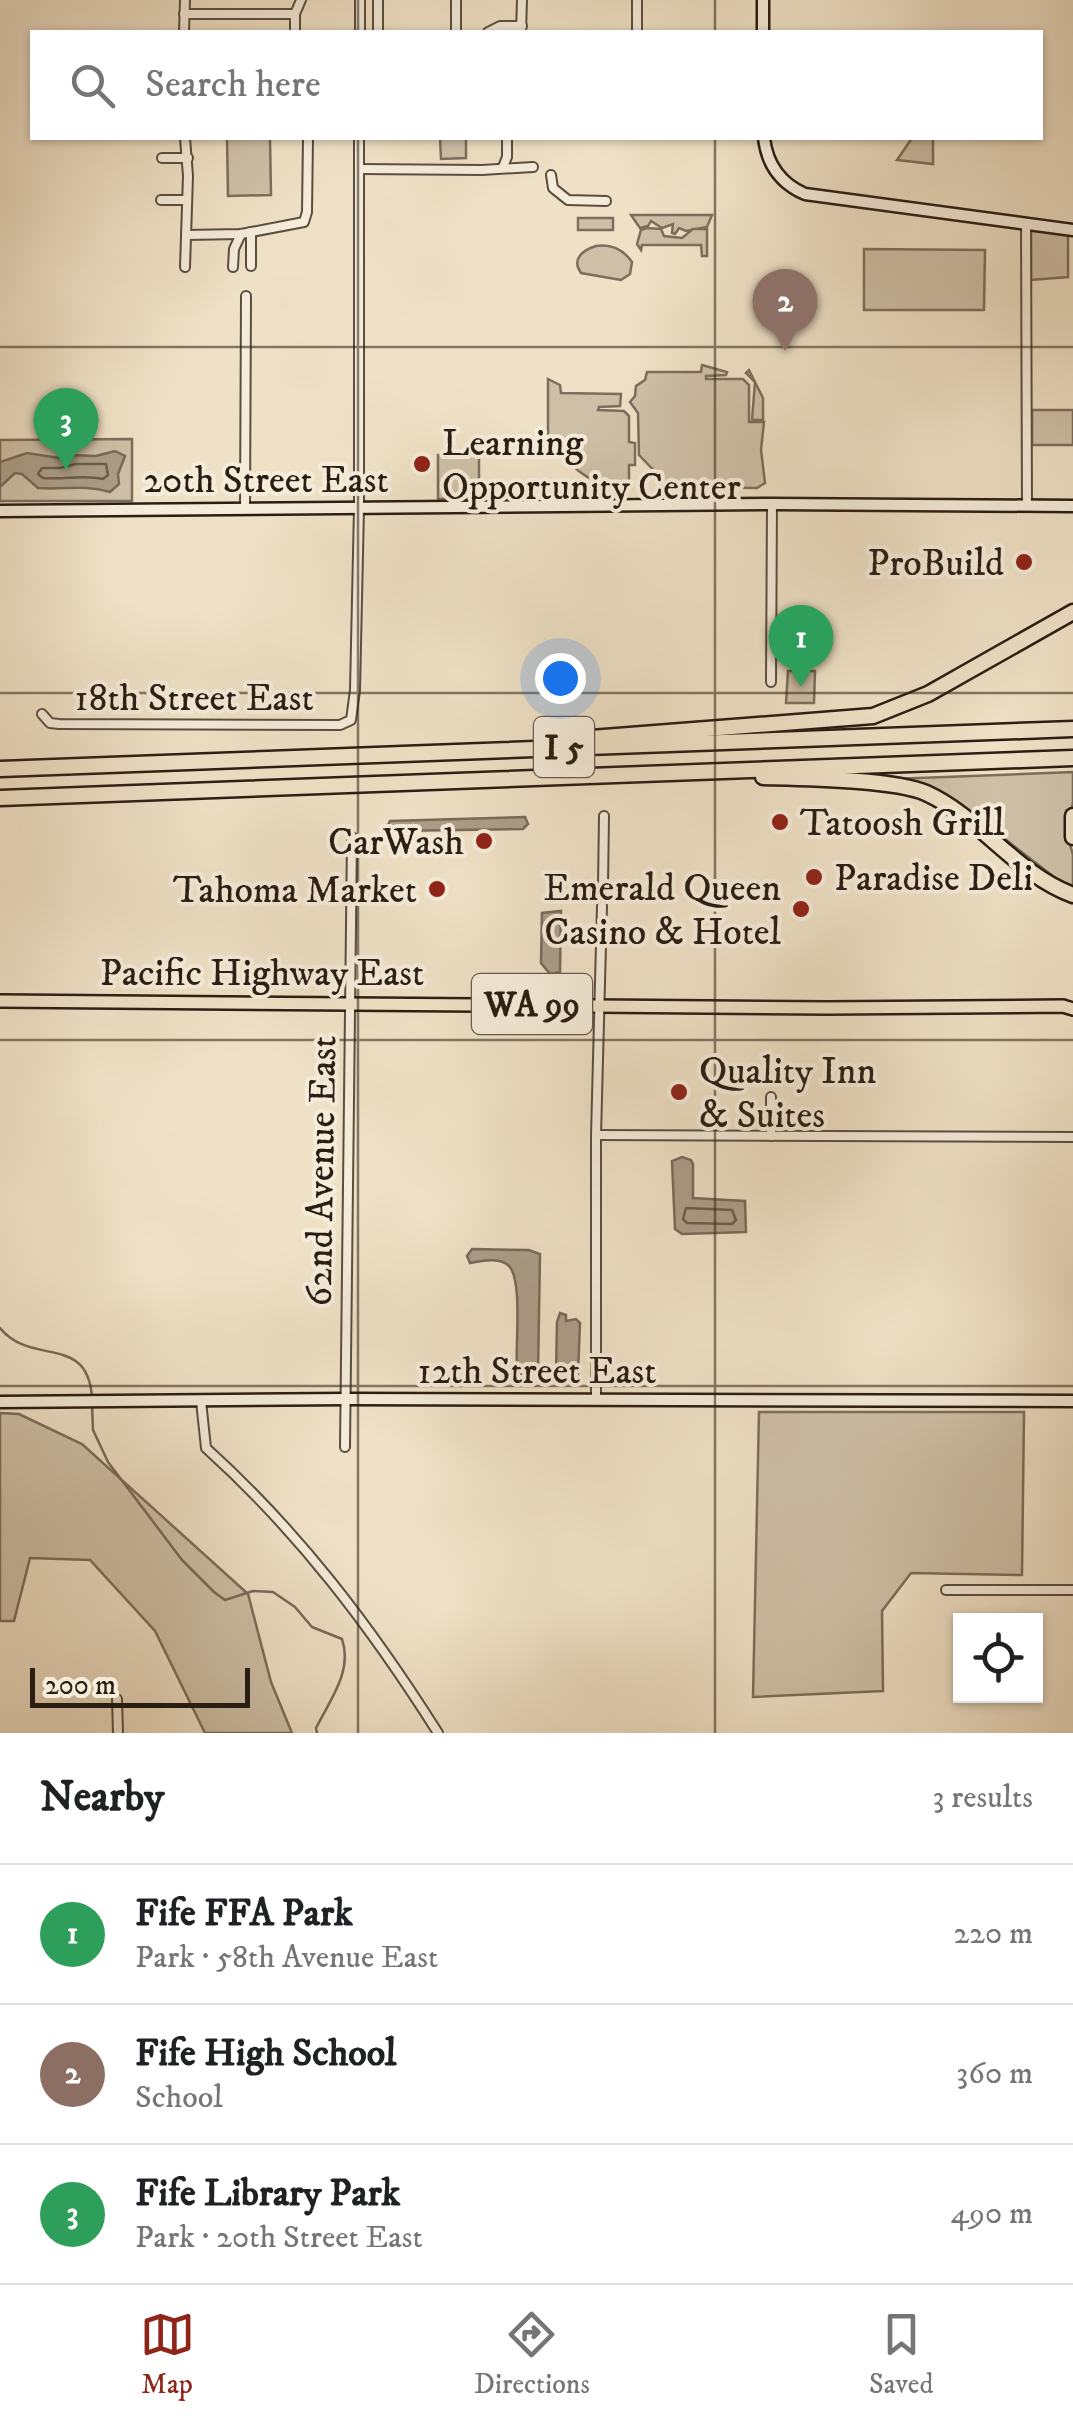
<!DOCTYPE html>
<html lang="en">
<head>
<meta charset="utf-8">
<style>
	:root { --surface:#fff; --page:#f6f6f6; --text:#202124; --muted:#757577; --line:#e0e0e0; --accent:#8f2418 }
	body { margin:0; font-family:"IM FELL DW Pica",serif; background:var(--page); color:var(--text) }
	.controls { position:absolute; right:30px; bottom:30px; display:grid; overflow:hidden; border-radius:0px; box-shadow:0 2px 8px #0004 }
	.controls button { width:90px; height:90px; display:grid; place-items:center; padding:0; border:0; border-bottom:2px solid var(--line); background:var(--surface); color:var(--text); font:50px sans-serif }
	.scale { position:absolute; left:30px; bottom:25px; width:220px; box-sizing:border-box; padding-left:10px; border:5px solid #2a1d12; border-top:0; font-size:28px; line-height:35px; white-space:nowrap; color:#2a1d12; -webkit-text-stroke:8px #f5ecda; paint-order:stroke }
	.you { position:absolute; left:560px; top:678px; width:35px; height:35px; margin:-25px; border:8px solid #fff; border-radius:50%; background:#1a73e8; box-shadow:0 0 0 15px #1a73e833 }
	.badge { display:grid; place-items:center; width:65px; height:65px; border-radius:50%; background:var(--accent); color:#fff; font-size:32px; font-weight:700 }
	.pin { position:absolute; translate:-50% -82px; filter:drop-shadow(0 2px 5px #0008) }
	.pin::after { content:''; position:absolute; top:52px; width:35px; height:30px; background:inherit; clip-path:polygon(0 0,100% 0,50% 100%) }
	.list { margin:0; padding:0; list-style:none }
	h2 { display:flex; justify-content:space-between; align-items:center; height:130px; margin:0; padding:0 40px; font-size:42px }
	h2 small { font-size:32px; font-weight:400; color:var(--muted) }
	.list li { display:grid; grid-template-columns:65px 1fr auto; gap:30px; align-items:center; box-sizing:border-box; height:140px; padding:0 40px; border-top:2px solid var(--line) }
	.list b { display:block; font-size:38px; white-space:nowrap }
	.list p { margin:0; font-size:32px; white-space:nowrap; color:var(--muted) }
	.list em { font-size:32px; font-style:normal; color:var(--muted) }
	.icon { flex:none; width:55px; height:55px; fill:none; stroke:currentColor; stroke-width:2; stroke-linecap:round; stroke-linejoin:round }
	.map { position:relative; flex:none; width:1073px; height:1733px; overflow:hidden }
	.search { position:absolute; background:var(--surface); box-shadow:0 2px 8px #0004; left:30px; right:30px; top:30px; height:110px; display:flex; align-items:center; gap:25px; box-sizing:border-box; padding:0 35px; border-radius:0px; color:var(--muted); font-size:38px }
	.sheet { height:550px; background:var(--surface) }
	nav { display:flex; justify-content:space-around; align-items:center; box-sizing:border-box; height:140px; border-top:2px solid var(--line); background:var(--surface); font-size:28px; color:var(--muted) }
	nav a { display:grid; justify-items:center; gap:5px }
	nav .on { color:var(--accent) }
	.map>svg:first-child { display:block }
</style>
</head>
<body>
<div class="map">
<svg width="1073" height="1733" viewBox="0 0 1073 1733">
	<rect width="100%" height="100%" fill="#efe1c6"/>
	<filter id="stains"><feTurbulence type="fractalNoise" baseFrequency=".002" numOctaves="4"/><feColorMatrix values="0 0 0 0 .2 0 0 0 0 .09 0 0 0 0 .02 0 0 0 .5 -.17"/></filter>
	<radialGradient id="worn" r=".72"><stop offset=".6" stop-color="#630" stop-opacity="0"/><stop offset="1" stop-color="#630" stop-opacity=".3"/></radialGradient>
	<g fill="#cec0a7" stroke="#7c6e5c" stroke-width="2.5">
		<path d="M227 138H270L271 195 228 196Z"/>
		<path d="M440 138H466V158L441 159Z"/>
		<path d="M912 138H933V164L897 160Z"/>
		<path d="M631 215H712L707 227 686 231 679 228 675 234 672 233 673 224 662 228 651 221 648 226 640 228Z"/>
		<rect x="578" y="218" width="35" height="12"/>
		<path d="M647 228 661 229 664 236 682 238 693 229H707V256H702L701 245H642L641 250 637 244 641 230Z"/>
		<path d="M1031 228 1068 235V277L1031 280Z"/>
		<path d="M596 246C611 244 623 249 632 262L630 274 621 280 581 273C571 259 583 250 596 246Z"/>
		<path d="M864 249 985 250 984 310H864Z"/>
		<path d="M702 365 727 372 726 375 706 376V379H743L749 385V422H764L761 450 765 483 757 488 670 487 639 455 638 413 630 402 635 396 636 386 645 380 647 372H701Z"/>
		<path d="M749 370 763 398V420H752L755 382 746 373Z"/>
		<path d="M548 379 560 385 561 393 621 394 620 406 599 407 598 410 624 411 629 416V442L635 443V465H629V487C598 488 572 473 558 445L548 447Z"/>
		<rect x="1032" y="410" width="41" height="35"/>
		<path d="M132 439V501H0V440Z"/>
		<rect x="438" y="455" width="41" height="44"/>
		<path d="M788 671H815L814 703H786Z"/>
		<path d="M1073 772V802L1067 834 1073 855V886L1058 880 957 802 931 789 892 779Z"/>
		<path d="M759 1412H1024L1022 1575 911 1573 882 1611 883 1691 753 1697Z"/>
		<path d="M0 1413 19 1414 82 1444 248 1594 271 1682 292 1733H205L155 1631 90 1560 30 1558 14 1621H0Z"/>
	</g>
	<g fill="#ac9e89" stroke="#786a59" stroke-width="2.5">
		<path d="M115 451 125 456 118 474 119 484 110 492C85 484 63 490 38 488L22 474 15 473 0 487V462L27 453 59 458 68 455 96 456Z"/>
		<path d="M525 817 528 824 523 829 391 831 387 827 390 821Z"/>
		<path d="M561 911 560 972 550 974 541 963 542 913Z"/>
		<path d="M682 1157 691 1160 693 1164V1198L745 1201 746 1232 682 1234 675 1229 672 1161Z"/>
		<path d="M472 1249 529 1250 540 1254 538 1373 520 1374 517 1369C515 1348 523 1280 509 1266 500 1257 482 1261 470 1263L467 1256Z"/>
		<path d="M560 1313 566 1315V1321L576 1319 580 1323 578 1374 566 1384 556 1374 557 1322Z"/>
	</g>
	<g fill="none" stroke-linecap="round" stroke-linejoin="round">
		<g stroke="#6b5e4e" stroke-width="2.5">
			<path d="M76 464H106L108 475 103 479C83 474 64 480 43 478L38 474 42 468H60Z"/>
			<path d="M686 1208 732 1210 736 1220 732 1224 687 1223 683 1219Z"/>
		</g>
		<g stroke="#786a59" stroke-width="2.5">
			<path d="M0 1328C32 1367 87 1333 92 1397"/>
			<path d="M92 1405 93 1430 108 1462 182 1560 214 1592 225 1600 253 1591 273 1592 295 1607 312 1627 342 1639C353 1671 330 1700 316 1728L317 1733"/>
		</g>
		<defs>
			<g id="street">
				<path d="M360 0V32"/>
				<path d="M378 0V32"/>
				<path d="M184 14H295"/>
				<path d="M184 32 185 0"/>
				<path d="M295 32V14L301 0"/>
				<path d="M456 32V0"/>
				<path d="M488 32 500 26H522"/>
				<path d="M521 32 522 0"/>
				<path d="M637 32V0"/>
				<path d="M162 158H188"/>
				<path d="M503 167 507 157V138"/>
				<path d="M359 169 482 170 533 167"/>
				<path d="M551 175 553 188 568 200 606 201"/>
				<path d="M161 200H187"/>
				<path d="M1026 224 1027 506"/>
				<path d="M186 235 241 234 304 222 307 212 308 138"/>
				<path d="M251 266V232"/>
				<path d="M185 267 188 176 185 138"/>
				<path d="M233 267 234 249 241 234"/>
				<path d="M245 508 246 296"/>
				<path d="M771 682 772 504"/>
				<path d="M42 714 50 723 59 724 340 725 351 720 355 690 359 508V138"/>
				<path d="M603 886 604 816"/>
				<path d="M597 1135 1073 1137"/>
				<path d="M771 1136V1097"/>
				<path d="M596 1400V1136L602 906"/>
				<path d="M201 1401 206 1448C299 1532 371 1627 438 1733"/>
				<path d="M345 1447 352 837"/>
				<path d="M946 1590H1073"/>
				<path d="M117 1699 118 1733"/>
			</g>
			<g id="secondary">
				<path d="M763 32V0"/>
				<path d="M764 138C767 164 780 183 805 194L1073 230"/>
				<path d="M0 511 772 504 1073 506"/>
				<path d="M0 1402 346 1399 1073 1401"/>
			</g>
			<path id="primary" d="M0 1001 828 1008 1063 1006 1073 1009"/>
			<g id="highway">
				<path d="M591 738 873 716 928 694 1073 612"/>
				<path d="M0 769 1073 729"/>
				<path d="M763 777C800 778 895 779 926 793 981 818 1016 874 1073 895"/>
				<path d="M0 798 1073 758"/>
				<path d="M1073 816V837"/>
			</g>
		</defs>
		<use href="#street" stroke="#5b4e3f" stroke-width="12"/>
		<use href="#secondary" stroke="#2a1d12" stroke-width="15"/>
		<use href="#primary" stroke="#2a1d12" stroke-width="16"/>
		<use href="#highway" stroke="#2a1d12" stroke-width="19"/>
		<use href="#street" stroke="#f5ecda" stroke-width="8"/>
		<use href="#secondary" stroke="#f5ecda" stroke-width="10"/>
		<use href="#primary" stroke="#efe1c6" stroke-width="11"/>
		<use href="#highway" stroke="#efe1c6" stroke-width="14"/>
	</g>
	<path fill="none" stroke="#2a1d12" stroke-width="2.5" stroke-opacity="0.55" d="M358 0V32M715 0V32M358 138V1733M715 138V1733M0 347H1073M0 693H1073M0 1040H1073M0 1386H1073"/>
	<g fill="#8f2418" stroke="#f5ecda" stroke-width="4">
		<circle cx="422" cy="464" r="10"/>
		<circle cx="1024" cy="562" r="10"/>
		<circle cx="780" cy="822" r="10"/>
		<circle cx="484" cy="841" r="10"/>
		<circle cx="814" cy="877" r="10"/>
		<circle cx="437" cy="889" r="10"/>
		<circle cx="801" cy="909" r="10"/>
		<circle cx="679" cy="1092" r="10"/>
	</g>
	<g text-anchor="middle" stroke-width="8" stroke-linejoin="round" paint-order="stroke">
		<g fill="#f5ecda" stroke="#675b4e" stroke-width="2.5">
			<rect x="534" y="717" width="60" height="60" rx="8"/>
			<rect x="472" y="974" width="120" height="60" rx="8"/>
		</g>
		<g font-size="35" font-weight="bold" fill="#2a1d12">
			<text x="564" y="759">I 5</text>
			<text x="532" y="1016">WA 99</text>
		</g>
		<g font-size="38" fill="#2a1d12" stroke="#f5ecda" text-anchor="start">
			<text x="442" y="455">Learning<tspan x="442" dy="44">Opportunity Center</tspan></text>
			<text x="1004" y="575" text-anchor="end">ProBuild</text>
			<text x="800" y="835">Tatoosh Grill</text>
			<text x="464" y="854" text-anchor="end">CarWash</text>
			<text x="834" y="890">Paradise Deli</text>
			<text x="781" y="900" text-anchor="end">Emerald Queen<tspan x="781" dy="44">Casino &amp; Hotel</tspan></text>
			<text x="417" y="902" text-anchor="end">Tahoma Market</text>
			<text x="699" y="1083">Quality Inn<tspan x="699" dy="44">&amp; Suites</tspan></text>
		</g>
		<g font-size="38" fill="#2a1d12" stroke="#f5ecda">
			<text x="266" y="492">20th Street East</text>
			<text x="194" y="710">18th Street East</text>
			<text x="262" y="985">Pacific Highway East</text>
			<text transform="translate(320 1171) rotate(-89)" y="13">62nd Avenue East</text>
			<text x="537" y="1383">12th Street East</text>
		</g>
	</g>
	<rect width="100%" height="100%" filter="url(#stains)"/>
	<rect width="100%" height="100%" fill="url(#worn)"/>
</svg>
<div class="controls">
<button><svg class="icon" aria-label="locate" viewBox="0 0 24 24"><circle cx="12" cy="12" r="6"/><path d="M12 2v4M12 18v4M2 12h4M18 12h4"/></svg></button>
</div>
<div class="scale">200 m</div>
<div class="you"></div>
<div class="pin badge" style="left:801px;top:687px;background:#2e9e5b">1</div>
<div class="pin badge" style="left:785px;top:351px;background:#8d6e63">2</div>
<div class="pin badge" style="left:66px;top:470px;background:#2e9e5b">3</div>
<div class="search"><svg class="icon" aria-label="search" viewBox="0 0 24 24"><circle cx="10" cy="10" r="6"/><path d="M15 15l6 6"/></svg>Search here</div>
</div>
<section class="sheet">
<h2>Nearby<small>3 results</small></h2>
<ul class="list">
<li><span class="badge" style="background:#2e9e5b">1</span><div><b>Fife FFA Park</b><p>Park · 58th Avenue East</p></div><em>220 m</em></li>
<li><span class="badge" style="background:#8d6e63">2</span><div><b>Fife High School</b><p>School</p></div><em>360 m</em></li>
<li><span class="badge" style="background:#2e9e5b">3</span><div><b>Fife Library Park</b><p>Park · 20th Street East</p></div><em>490 m</em></li>
</ul>
</section>
<nav>
<a class="on"><svg class="icon" aria-label="map" viewBox="0 0 24 24"><path d="M3 6l6-2 6 2 6-2v14l-6 2-6-2-6 2zM9 4v14M15 6v14"/></svg>Map</a>
<a><svg class="icon" aria-label="directions" viewBox="0 0 24 24"><path d="M12 3l9 9-9 9-9-9zM9 14v-3h6M13 9l2 2-2 2"/></svg>Directions</a>
<a><svg class="icon" aria-label="saved" viewBox="0 0 24 24"><path d="M7 4h10v16l-5-4-5 4z"/></svg>Saved</a>
</nav>
</body>
</html>
